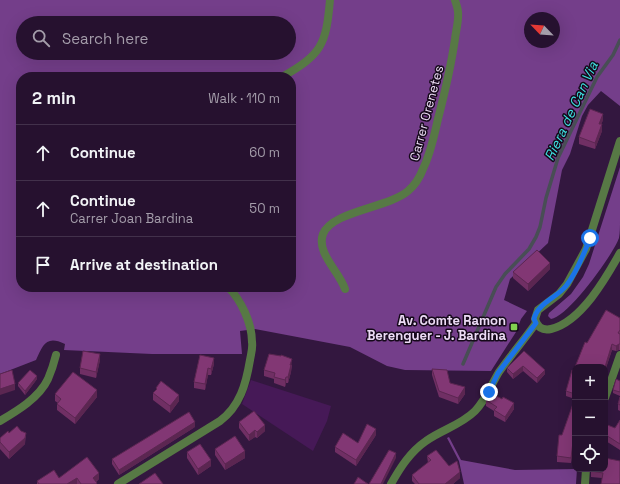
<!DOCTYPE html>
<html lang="en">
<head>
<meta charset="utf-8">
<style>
	:root { --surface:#26112f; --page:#321f3b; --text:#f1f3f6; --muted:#a49daa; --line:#42314b }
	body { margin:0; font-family:"Space Grotesk",sans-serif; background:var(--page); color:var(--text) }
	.controls { position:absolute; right:12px; bottom:12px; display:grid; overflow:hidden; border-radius:8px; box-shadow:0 4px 16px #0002 }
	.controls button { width:36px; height:36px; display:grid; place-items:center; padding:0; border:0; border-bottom:1px solid var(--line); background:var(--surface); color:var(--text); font:20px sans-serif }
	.compass { position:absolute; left:524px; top:12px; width:36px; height:36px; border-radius:50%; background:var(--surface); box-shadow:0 4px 16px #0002; rotate:295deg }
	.stop { position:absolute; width:12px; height:12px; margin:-9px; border:3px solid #1a73e8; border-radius:50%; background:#fff }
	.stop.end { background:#1a73e8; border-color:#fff; box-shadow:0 1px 4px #0008 }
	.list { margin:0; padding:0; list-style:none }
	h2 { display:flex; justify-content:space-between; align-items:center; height:52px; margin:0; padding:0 16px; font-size:17px }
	h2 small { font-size:13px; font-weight:400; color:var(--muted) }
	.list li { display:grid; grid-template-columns:26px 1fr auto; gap:12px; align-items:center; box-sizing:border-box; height:56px; padding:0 16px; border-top:1px solid var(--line) }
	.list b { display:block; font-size:15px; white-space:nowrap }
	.list p { margin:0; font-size:13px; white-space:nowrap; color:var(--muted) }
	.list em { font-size:13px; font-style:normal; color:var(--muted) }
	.icon { flex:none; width:22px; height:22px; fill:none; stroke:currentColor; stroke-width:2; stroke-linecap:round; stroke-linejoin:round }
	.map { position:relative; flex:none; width:620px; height:484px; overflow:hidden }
	.search { position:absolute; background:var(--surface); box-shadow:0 4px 16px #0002; left:16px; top:16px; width:280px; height:44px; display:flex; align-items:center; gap:10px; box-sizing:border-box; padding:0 14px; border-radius:22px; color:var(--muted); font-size:15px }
	.panel { position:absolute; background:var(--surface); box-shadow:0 4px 16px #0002; left:16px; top:72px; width:280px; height:220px; border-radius:16px }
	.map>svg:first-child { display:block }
</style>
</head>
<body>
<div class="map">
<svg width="620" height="484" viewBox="0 0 620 484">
	<rect width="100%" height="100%" fill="#33173f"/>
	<path fill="#461957" d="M251 380 331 406 327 421 313 451 242 404Z"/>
	<g fill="#743e8a" fill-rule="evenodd">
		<path d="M0 0H620V106L601 91 588 105 582 116 570 154 562 170 548 243 510 279 504 300 527 311 521 319 516 332 491 371 405 370 387 366 350 347 255 329 240 331 242 354H152L64 350 65 344C46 335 43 345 36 360L0 374ZM530 18H554V42H530ZM23 23H289V53H23ZM21 77H291V287H21Z"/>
		<path d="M620 167C620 185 620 202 620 220 620 225 620 233 619 238 613 255 568 317 551 319L548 316 549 313 571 294 583 277 589 264Z"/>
		<path d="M449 437 461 460 515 470 577 469 576 484H464L459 461 447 438Z"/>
	</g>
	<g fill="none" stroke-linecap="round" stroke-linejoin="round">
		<path stroke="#484e55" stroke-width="3.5" d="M463 364 496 287 505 274 529 249 536 237 540 227 546 198 558 158 597 77 613 55 620 40"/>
		<g stroke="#577945" stroke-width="8">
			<path d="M282 77C322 54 326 45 330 0"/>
			<path d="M620 141 586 249 567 284 559 294 538 310 535 319C537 327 542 331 551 329 581 322 606 278 620 253"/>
			<path d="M345 289C339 271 316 253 323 234 332 211 388 208 408 191 415 185 420 177 423 169 431 153 434 136 438 119 445 92 451 66 455 39 456 30 459 20 458 12 458 8 456 4 455 0"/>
			<path d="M605 398 620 355"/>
			<path d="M0 421C17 411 39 398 48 379 51 372 54 363 56 355"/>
			<path d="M118 484 220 421C240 406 246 384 250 360 251 354 253 348 252 342 252 323 241 300 228 287"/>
			<path d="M391 484C400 468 410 452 426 441 441 430 461 425 475 411 486 400 491 385 499 372 511 355 524 340 536 323"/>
			<path d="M585 484 586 469"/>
		</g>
	</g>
	<g fill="#702f64">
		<path d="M603 120 601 124 602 131 595 149 579 144V137Z"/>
		<path d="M550 269 528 291 513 278V272Z"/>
		<path d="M620 318V350H619L616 351 612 350 605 371V367L587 343Z"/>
		<path d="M524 351 545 374 537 383 523 371 513 379 507 372V368Z"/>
		<path d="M200 355 214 364 211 375H208L205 390 194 388V382Z"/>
		<path d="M100 360 96 378 80 374V368Z"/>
		<path d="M292 365 291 372 288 383H286L285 387 274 383V379L264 376V370Z"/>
		<path d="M575 368V430L571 463 557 462V456L562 435 575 399 566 396V391Z"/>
		<path d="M432 369 465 394 458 404 439 397 432 375Z"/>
		<path d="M37 379 25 395 18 386V383Z"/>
		<path d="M620 381V396L613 393V390Z"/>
		<path d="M156 388 179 401 170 413 153 400V393L156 391Z"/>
		<path d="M55 394 97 397 75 424 57 410V404L58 403 55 401Z"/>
		<path d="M620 397V411L618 410V404Z"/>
		<path d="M486 400 514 409 505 422 494 416V411L486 406Z"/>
		<path d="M620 420V450L609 443 605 441V424L615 428Z"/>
		<path d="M239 422 265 431 257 438 255 437 249 441 239 428Z"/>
		<path d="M195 427 119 475 112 464V459Z"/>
		<path d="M21 431 26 433 25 444 9 459 0 449V438L9 433Z"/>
		<path d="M376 435 356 466 335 452V447L358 443Z"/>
		<path d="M215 449 245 458 225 470 215 455Z"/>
		<path d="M187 452 211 466 198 475 187 458Z"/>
		<path d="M427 456 449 466 460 478 453 484H415L412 481V475L428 463Z"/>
		<path d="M620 461 602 478 591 477V471Z"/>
		<path d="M59 478 99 479 96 482 97 484H37V481Z"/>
	</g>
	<g fill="#5b2651">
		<path d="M603 114V120L599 130V124Z"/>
		<path d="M602 124V131L595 149V143Z"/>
		<path d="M550 263V269L528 291V284Z"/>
		<path d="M612 344V350L605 371V367Z"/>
		<path d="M619 344V350L616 351V346Z"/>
		<path d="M100 354V360L96 378V372Z"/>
		<path d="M214 358V364L211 375V369Z"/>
		<path d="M292 359 291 372 288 383V377Z"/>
		<path d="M523 366V371L513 379V374Z"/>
		<path d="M208 368V375L205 390V384Z"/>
		<path d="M545 370V374L537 383V378Z"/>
		<path d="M37 376V379L25 395V391Z"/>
		<path d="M286 377V383L285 387V380Z"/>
		<path d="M15 384V390L0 395V389Z"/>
		<path d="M465 387V394L458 404V398Z"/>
		<path d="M97 390V397L75 424V418Z"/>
		<path d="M179 395V401L170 413V406Z"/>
		<path d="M514 403V409L505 422V417Z"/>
		<path d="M195 422V427L119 475V470Z"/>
		<path d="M265 425V431L257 438V432Z"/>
		<path d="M575 425V430L571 463V458Z"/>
		<path d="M376 429V435L356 466V460Z"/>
		<path d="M255 430V437L249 441V435Z"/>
		<path d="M25 438V444L9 459V452Z"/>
		<path d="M245 451V458L225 470V464Z"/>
		<path d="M396 453V458L383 484H381Z"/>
		<path d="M211 460V466L198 475V469Z"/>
		<path d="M460 472V478L453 484H445Z"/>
		<path d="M99 473V479L93 483V478Z"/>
		<path d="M77 478V484H67Z"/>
	</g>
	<g fill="#823774" stroke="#5b2651">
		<path d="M590 109 603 114 599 124H602L595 143 579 137Z"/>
		<path d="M537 250 550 263 528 284 513 272Z"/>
		<path d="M606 310 620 318V330L618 333 620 334V344H619L616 346 612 344 605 367H575L585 342 587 343Z"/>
		<path d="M83 351 100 354 96 372 80 368Z"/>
		<path d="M524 351 545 370 537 378 523 366 513 374 507 368Z"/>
		<path d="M269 354 281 356V355L292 359 290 365H291L288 377H286L285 380 274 377 275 373 264 370Z"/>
		<path d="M200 355 214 358 211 369 208 368 205 384 194 382Z"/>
		<path d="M575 368V394L566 391 572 370 574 371Z"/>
		<path d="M432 369 447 370 450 383 465 387 458 398 439 391Z"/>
		<path d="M12 370 15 384 0 389V374Z"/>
		<path d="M30 370 37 376 25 391 18 383Z"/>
		<path d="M73 372 97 390 75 418 57 404 61 399 55 394Z"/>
		<path d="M616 379 620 381V392L613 390Z"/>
		<path d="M161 381 179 395 170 406 153 393 157 389 156 388Z"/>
		<path d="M491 393 502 399 503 397 514 403 505 417 494 410 497 407 486 400Z"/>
		<path d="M620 397V405L618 404Z"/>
		<path d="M575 398V425L571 458 557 456 559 435H562Z"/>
		<path d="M254 411 265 425 257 432 255 430 249 435 239 422Z"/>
		<path d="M189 412 195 422 119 470 112 459Z"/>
		<path d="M620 420V444L609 437 605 435V424L615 428Z"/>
		<path d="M367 424 376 429 356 460 335 447 343 433 358 443Z"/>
		<path d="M17 426 21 431 26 433 25 438 9 452 0 442V438L8 431 9 433Z"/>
		<path d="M235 436 245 451 225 464 215 449Z"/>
		<path d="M200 444 211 460 198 469 187 452Z"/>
		<path d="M389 450 396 453 381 484H369Z"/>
		<path d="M436 450 449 466 457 461 460 472 445 484H419L412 475 431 460 427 456Z"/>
		<path d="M87 457 99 473 93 478 97 483 96 484H81L77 478 67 484H39L37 481 54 470 59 478Z"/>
		<path d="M605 458 620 461V484H601L603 473 591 471 592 469H605Z"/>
		<path d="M155 473 163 484H139Z"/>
		<path d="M358 477 368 484H354Z"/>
	</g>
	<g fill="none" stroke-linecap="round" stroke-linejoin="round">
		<path stroke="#1a73e8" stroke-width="5" d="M489 392 498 373 536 323 534 319C537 304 556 298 566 286 577 272 584 254 590 238"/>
	</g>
	<rect fill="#82d050" stroke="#15091a" stroke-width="1.5" x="510" y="323" width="8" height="8" rx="2"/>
	<g text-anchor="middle" stroke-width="3" stroke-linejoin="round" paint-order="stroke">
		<g font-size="13" fill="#ecdbf5" stroke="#15091a">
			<text transform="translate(426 113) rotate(-75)" y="5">Carrer Orenetes</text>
		</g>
		<g font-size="13" font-weight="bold" fill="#ecdbf5" stroke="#15091a" text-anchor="end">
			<text x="506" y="325">Av. Comte Ramon<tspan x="506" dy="15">Berenguer - J. Bardina</tspan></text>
		</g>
		<g font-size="14" font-style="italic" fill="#3edfe0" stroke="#15091a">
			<text transform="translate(571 111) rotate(-65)" y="5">Riera de Can Via</text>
		</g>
	</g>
</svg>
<div class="controls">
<button>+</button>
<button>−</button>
<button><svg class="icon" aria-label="locate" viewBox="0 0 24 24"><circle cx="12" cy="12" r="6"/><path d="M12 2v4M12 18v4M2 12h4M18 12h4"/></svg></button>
</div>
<svg class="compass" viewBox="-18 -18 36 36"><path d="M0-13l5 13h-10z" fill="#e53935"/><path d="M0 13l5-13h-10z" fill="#a49daa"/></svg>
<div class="stop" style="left:590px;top:238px"></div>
<div class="stop end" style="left:489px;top:392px"></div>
<div class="search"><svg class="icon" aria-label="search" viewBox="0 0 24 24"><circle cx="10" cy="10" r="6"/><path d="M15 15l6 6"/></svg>Search here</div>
<section class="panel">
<h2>2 min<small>Walk · 110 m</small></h2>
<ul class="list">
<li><svg class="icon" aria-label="ahead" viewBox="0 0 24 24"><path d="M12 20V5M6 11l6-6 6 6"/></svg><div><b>Continue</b></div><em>60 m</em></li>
<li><svg class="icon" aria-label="ahead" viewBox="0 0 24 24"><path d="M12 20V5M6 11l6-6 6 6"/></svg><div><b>Continue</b><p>Carrer Joan Bardina</p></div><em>50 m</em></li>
<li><svg class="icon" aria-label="arrive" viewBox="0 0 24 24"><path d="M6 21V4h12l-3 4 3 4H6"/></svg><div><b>Arrive at destination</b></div></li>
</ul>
</section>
</div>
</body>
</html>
